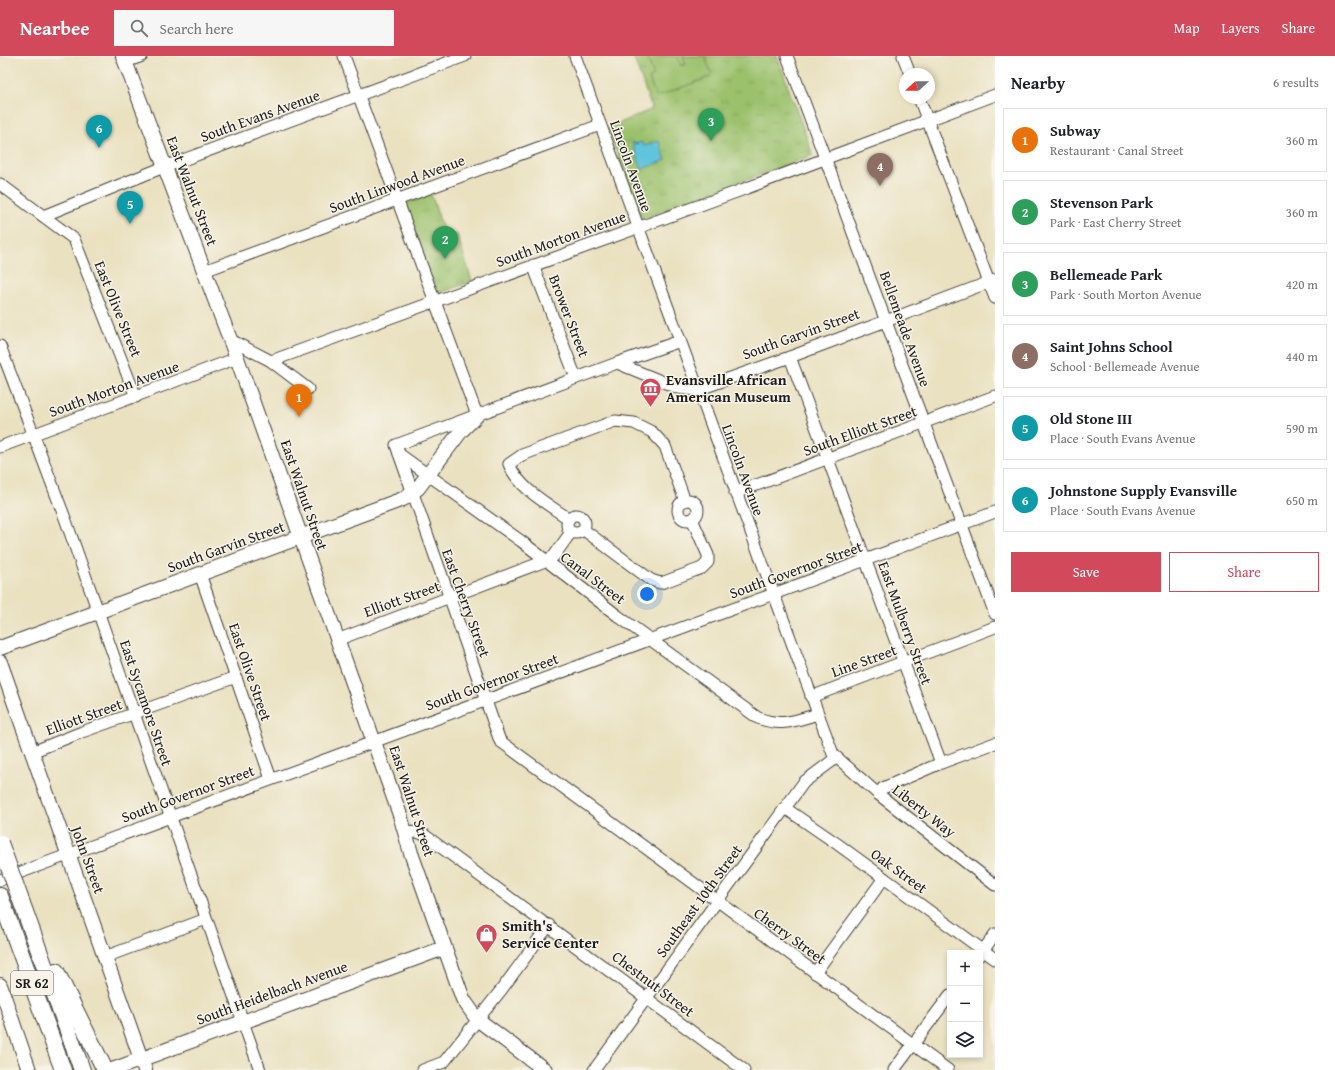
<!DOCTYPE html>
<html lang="en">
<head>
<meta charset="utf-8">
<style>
	:root { --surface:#fff; --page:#f6f6f6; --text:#202124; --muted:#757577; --line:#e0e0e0; --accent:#d1495b }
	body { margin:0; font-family:"Gentium Book Plus",serif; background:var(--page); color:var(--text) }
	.controls { position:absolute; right:12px; bottom:12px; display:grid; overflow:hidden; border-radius:0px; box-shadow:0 2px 6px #0003 }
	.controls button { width:36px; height:36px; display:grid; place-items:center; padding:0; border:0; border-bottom:1px solid var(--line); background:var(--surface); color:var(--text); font:20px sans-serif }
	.compass { position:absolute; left:899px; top:12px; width:36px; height:36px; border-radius:50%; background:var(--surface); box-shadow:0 2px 6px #0003; rotate:249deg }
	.you { position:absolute; left:647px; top:538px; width:14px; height:14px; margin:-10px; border:3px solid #fff; border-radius:50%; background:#1a73e8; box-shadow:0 0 0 6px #1a73e833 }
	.badge { display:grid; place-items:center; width:26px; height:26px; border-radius:50%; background:var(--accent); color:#fff; font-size:13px; font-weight:700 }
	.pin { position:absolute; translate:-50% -33px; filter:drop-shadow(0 1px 2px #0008) }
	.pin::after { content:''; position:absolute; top:21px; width:14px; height:12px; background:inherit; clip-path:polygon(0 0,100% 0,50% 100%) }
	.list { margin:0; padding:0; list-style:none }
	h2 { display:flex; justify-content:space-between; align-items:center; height:52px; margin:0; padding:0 16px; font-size:17px }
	h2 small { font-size:13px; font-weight:400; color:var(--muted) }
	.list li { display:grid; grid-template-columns:26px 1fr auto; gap:12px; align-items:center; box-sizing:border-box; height:64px; margin:0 8px 8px; padding:0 8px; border:1px solid var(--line); border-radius:0px }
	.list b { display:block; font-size:15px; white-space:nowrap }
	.list p { margin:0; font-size:13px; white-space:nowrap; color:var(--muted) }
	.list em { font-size:13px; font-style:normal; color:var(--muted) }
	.actions { display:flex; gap:8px; padding:12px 16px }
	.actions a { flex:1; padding:9px 0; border:1px solid var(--accent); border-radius:0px; text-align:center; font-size:14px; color:var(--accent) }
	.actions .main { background:var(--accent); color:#fff }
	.icon { flex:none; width:22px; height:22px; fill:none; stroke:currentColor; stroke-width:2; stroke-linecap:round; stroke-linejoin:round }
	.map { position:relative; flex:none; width:995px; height:1014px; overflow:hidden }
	header { display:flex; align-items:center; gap:24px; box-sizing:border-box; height:56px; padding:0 20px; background:var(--accent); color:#fff }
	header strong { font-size:19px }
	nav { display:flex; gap:22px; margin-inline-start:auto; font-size:14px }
	.search { width:280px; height:36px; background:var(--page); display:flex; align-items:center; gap:10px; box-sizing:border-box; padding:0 14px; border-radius:0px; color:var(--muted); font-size:15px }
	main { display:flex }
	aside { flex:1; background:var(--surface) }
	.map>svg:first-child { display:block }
</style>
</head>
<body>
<header>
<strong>Nearbee</strong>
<div class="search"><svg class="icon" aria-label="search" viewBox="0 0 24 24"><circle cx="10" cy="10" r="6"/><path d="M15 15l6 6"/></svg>Search here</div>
<nav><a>Map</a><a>Layers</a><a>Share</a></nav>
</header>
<main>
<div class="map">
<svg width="995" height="1014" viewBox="0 0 995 1014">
	<defs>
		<pattern id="park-tufts" width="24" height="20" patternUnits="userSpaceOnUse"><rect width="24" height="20" fill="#9bc16c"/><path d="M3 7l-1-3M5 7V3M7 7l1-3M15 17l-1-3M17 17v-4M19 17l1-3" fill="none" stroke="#85a55d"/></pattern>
	</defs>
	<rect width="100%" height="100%" fill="#f7f3e8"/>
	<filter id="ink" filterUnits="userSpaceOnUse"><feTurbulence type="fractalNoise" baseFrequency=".025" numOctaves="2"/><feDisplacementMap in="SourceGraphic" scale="8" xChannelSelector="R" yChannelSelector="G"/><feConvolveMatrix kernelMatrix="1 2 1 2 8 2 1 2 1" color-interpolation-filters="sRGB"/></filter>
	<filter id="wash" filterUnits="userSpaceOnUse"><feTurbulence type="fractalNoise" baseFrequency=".012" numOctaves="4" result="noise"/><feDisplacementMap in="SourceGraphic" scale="16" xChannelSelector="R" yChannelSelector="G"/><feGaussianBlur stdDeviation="0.9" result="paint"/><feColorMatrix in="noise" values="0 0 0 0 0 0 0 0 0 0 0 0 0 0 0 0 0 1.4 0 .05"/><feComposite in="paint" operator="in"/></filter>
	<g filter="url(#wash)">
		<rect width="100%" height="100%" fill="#eae1c0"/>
		<g fill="url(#park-tufts)" stroke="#5c6e44">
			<path d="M633 0H777L813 99 642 163 608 72 652 53Z"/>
			<path d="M431 138 446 182 457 178 472 225 437 238 404 148Z"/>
		</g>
		<path fill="#9bc16c" stroke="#5c6e44" d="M647 0H677L681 10 686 8 683 0H705L712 20 656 41 649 22 654 20Z"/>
		<path fill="#60c4dd" stroke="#3e707c" d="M659 85 666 104 642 113 632 87 634 86 635 88 642 86 644 90Z"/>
	</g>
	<g filter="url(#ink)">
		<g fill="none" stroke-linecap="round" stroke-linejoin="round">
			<defs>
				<g id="minor">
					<path d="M344 0 477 359"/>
					<path d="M575 0 833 698 878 738 995 829"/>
					<path d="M787 0 995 558"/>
					<path d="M903 0 910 18"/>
					<path d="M125 6 142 0"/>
					<path d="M919 42 995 242"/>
					<path d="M0 128 74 183 136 341"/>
					<path d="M43 160 164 111 465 0"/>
					<path d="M533 209 576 322"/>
					<path d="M204 215 600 69"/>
					<path d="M229 283 271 305 308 333"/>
					<path d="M0 290 66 465 260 1014"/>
					<path d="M790 301 941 707"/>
					<path d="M271 305 739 135 995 39"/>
					<path d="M617 307 680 285"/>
					<path d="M0 391 237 302"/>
					<path d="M399 398 521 485 618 560 758 662C782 671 794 665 818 658"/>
					<path d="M735 437 995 340"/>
					<circle cx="688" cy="454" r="10"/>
					<circle cx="576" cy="468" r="9"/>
					<path d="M569 463C548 448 519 433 509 408L522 399 615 365 634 367 652 376 665 390 685 445"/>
					<path d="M584 474 651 524 660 527 664 526 702 512 708 506V499L692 463"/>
					<path d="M200 518 271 723"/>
					<path d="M337 584 545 505 554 500 571 476"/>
					<path d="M811 641 995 571"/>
					<path d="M32 696 82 676 236 621"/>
					<path d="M878 738 883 732 941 707 995 687"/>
					<path d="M785 752 836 787 995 903"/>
					<path d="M405 777 417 776 423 778 744 1014"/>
					<path d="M0 824 995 456"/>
					<path d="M980 899 995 878"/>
					<path d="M105 901 206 863"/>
					<path d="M815 917 884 822"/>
					<path d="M423 1014 444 1006 502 933 549 869"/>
					<path d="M594 1014 804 726 836 702"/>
					<path d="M894 1014 950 939"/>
					<path d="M948 1014 500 685 396 389 617 307 678 332 697 334 790 301 995 224"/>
				</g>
				<g id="major">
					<path d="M123 0 237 302 400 759 411 797 463 943 477 963 545 1014"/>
					<path d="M0 592 403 443 418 432 461 375 477 359"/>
					<path d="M0 606 145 1014"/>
					<path d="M0 929 29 1014"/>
					<path d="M112 1014 444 892"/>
				</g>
				<g id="highway">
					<path d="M15 828 82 1014"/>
					<path d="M0 840 63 1014"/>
					<path d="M56 915 105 1014"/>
				</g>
			</defs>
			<use href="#minor" stroke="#3b3a35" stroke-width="13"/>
			<use href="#major" stroke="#3b3a35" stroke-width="16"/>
			<use href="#highway" stroke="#3b3a35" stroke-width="18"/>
			<use href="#minor" stroke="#fff" stroke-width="11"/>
			<use href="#major" stroke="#fff" stroke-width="14"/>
			<use href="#highway" stroke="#fff" stroke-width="16"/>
			<defs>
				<path id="highway-bridge" d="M0 787 15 828"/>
			</defs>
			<use href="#highway-bridge" stroke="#3b3a35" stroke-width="18" stroke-linecap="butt"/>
			<use href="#highway-bridge" stroke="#fff" stroke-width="16"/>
		</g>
	</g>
	<defs>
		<symbol id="museum-pin" viewBox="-11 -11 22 30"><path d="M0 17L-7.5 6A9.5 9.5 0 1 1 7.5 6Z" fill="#d1495b" stroke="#f7f3e8"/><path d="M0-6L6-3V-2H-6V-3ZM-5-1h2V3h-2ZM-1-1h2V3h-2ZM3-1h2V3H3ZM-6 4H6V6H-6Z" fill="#fff"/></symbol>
		<symbol id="shop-pin" viewBox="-11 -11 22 30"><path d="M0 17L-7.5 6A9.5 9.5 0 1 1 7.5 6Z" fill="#d1495b" stroke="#f7f3e8"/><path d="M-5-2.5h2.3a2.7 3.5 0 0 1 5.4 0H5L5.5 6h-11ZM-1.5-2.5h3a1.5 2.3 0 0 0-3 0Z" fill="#fff"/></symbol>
	</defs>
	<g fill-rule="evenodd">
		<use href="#museum-pin" x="638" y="320" width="25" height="34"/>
		<use href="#shop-pin" x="474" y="866" width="25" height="34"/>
	</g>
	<g text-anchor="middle" stroke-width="3" stroke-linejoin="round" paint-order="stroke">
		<rect fill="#f7f3e8" stroke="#5e5c59" stroke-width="1" x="11" y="915" width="42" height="24" rx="3"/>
		<g font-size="14" font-weight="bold" fill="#1c1c1c">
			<text x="32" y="932">SR 62</text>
		</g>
		<g font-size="15" fill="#1c1c1c" stroke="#f7f3e8">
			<text transform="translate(260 60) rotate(-20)" y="5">South Evans Avenue</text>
			<text transform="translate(631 110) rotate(70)" y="5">Lincoln Avenue</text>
			<text transform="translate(397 128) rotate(-20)" y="5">South Linwood Avenue</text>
			<text transform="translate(192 135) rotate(69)" y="5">East Walnut Street</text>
			<text transform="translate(561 183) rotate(-20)" y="5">South Morton Avenue</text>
			<text transform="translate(118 253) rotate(68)" y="5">East Olive Street</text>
			<text transform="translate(569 260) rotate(69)" y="5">Brower Street</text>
			<text transform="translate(905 273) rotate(70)" y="5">Bellemeade Avenue</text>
			<text transform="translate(801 278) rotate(-20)" y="5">South Garvin Street</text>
			<text transform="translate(114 333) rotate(-20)" y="5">South Morton Avenue</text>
			<text transform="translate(860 375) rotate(-20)" y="5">South Elliott Street</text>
			<text transform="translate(743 414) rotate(70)" y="5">Lincoln Avenue</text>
			<text transform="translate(304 439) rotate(71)" y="5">East Walnut Street</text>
			<text transform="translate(226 491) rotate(-20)" y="5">South Garvin Street</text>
			<text transform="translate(796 514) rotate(-20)" y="5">South Governor Street</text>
			<text transform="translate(593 522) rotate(37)" y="5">Canal Street</text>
			<text transform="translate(402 543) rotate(-20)" y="5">Elliott Street</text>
			<text transform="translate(466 547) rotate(70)" y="5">East Cherry Street</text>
			<text transform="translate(905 567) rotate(70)" y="5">East Mulberry Street</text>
			<text transform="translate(864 605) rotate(-20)" y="5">Line Street</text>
			<text transform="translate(250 616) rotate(71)" y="5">East Olive Street</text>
			<text transform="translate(492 626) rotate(-20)" y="5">South Governor Street</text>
			<text transform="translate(146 647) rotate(71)" y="5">East Sycamore Street</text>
			<text transform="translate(84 661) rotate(-20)" y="5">Elliott Street</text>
			<text transform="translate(188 738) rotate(-20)" y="5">South Governor Street</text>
			<text transform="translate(412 745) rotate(72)" y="5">East Walnut Street</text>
			<text transform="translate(924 755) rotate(38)" y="5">Liberty Way</text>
			<text transform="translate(88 804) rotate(70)" y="5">John Street</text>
			<text transform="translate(899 815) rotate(36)" y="5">Oak Street</text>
			<text transform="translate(699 845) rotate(-54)" y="5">Southeast 10th Street</text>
			<text transform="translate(790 880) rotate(36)" y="5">Cherry Street</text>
			<text transform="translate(653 928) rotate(37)" y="5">Chestnut Street</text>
			<text transform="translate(272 937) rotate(-20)" y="5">South Heidelbach Avenue</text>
		</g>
		<g font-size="15" font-weight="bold" fill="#1c1c1c" stroke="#f7f3e8" text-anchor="start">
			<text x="666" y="329">Evansville African<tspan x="666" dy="17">American Museum</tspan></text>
			<text x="502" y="875">Smith's<tspan x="502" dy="17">Service Center</tspan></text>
		</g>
	</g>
</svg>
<div class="controls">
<button>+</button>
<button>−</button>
<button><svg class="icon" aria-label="layers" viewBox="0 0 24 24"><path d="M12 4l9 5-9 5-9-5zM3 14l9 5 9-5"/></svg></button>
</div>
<svg class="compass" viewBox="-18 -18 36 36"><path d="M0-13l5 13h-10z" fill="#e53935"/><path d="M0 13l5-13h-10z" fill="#757577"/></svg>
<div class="you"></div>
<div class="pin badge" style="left:299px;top:361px;background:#e8710a">1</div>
<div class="pin badge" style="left:445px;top:203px;background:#2e9e5b">2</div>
<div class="pin badge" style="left:711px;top:85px;background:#2e9e5b">3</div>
<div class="pin badge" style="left:880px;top:130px;background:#8d6e63">4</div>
<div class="pin badge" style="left:130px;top:168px;background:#0f9aa8">5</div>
<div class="pin badge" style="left:99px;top:92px;background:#0f9aa8">6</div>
</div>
<aside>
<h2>Nearby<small>6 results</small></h2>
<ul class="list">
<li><span class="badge" style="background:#e8710a">1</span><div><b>Subway</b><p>Restaurant · Canal Street</p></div><em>360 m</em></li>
<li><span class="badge" style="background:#2e9e5b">2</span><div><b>Stevenson Park</b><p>Park · East Cherry Street</p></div><em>360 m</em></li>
<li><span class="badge" style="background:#2e9e5b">3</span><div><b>Bellemeade Park</b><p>Park · South Morton Avenue</p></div><em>420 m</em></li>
<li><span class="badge" style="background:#8d6e63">4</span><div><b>Saint Johns School</b><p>School · Bellemeade Avenue</p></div><em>440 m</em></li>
<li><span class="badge" style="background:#0f9aa8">5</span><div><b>Old Stone III</b><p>Place · South Evans Avenue</p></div><em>590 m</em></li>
<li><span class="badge" style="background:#0f9aa8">6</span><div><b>Johnstone Supply Evansville</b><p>Place · South Evans Avenue</p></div><em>650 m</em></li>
</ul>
<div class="actions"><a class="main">Save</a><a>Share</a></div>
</aside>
</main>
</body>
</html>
